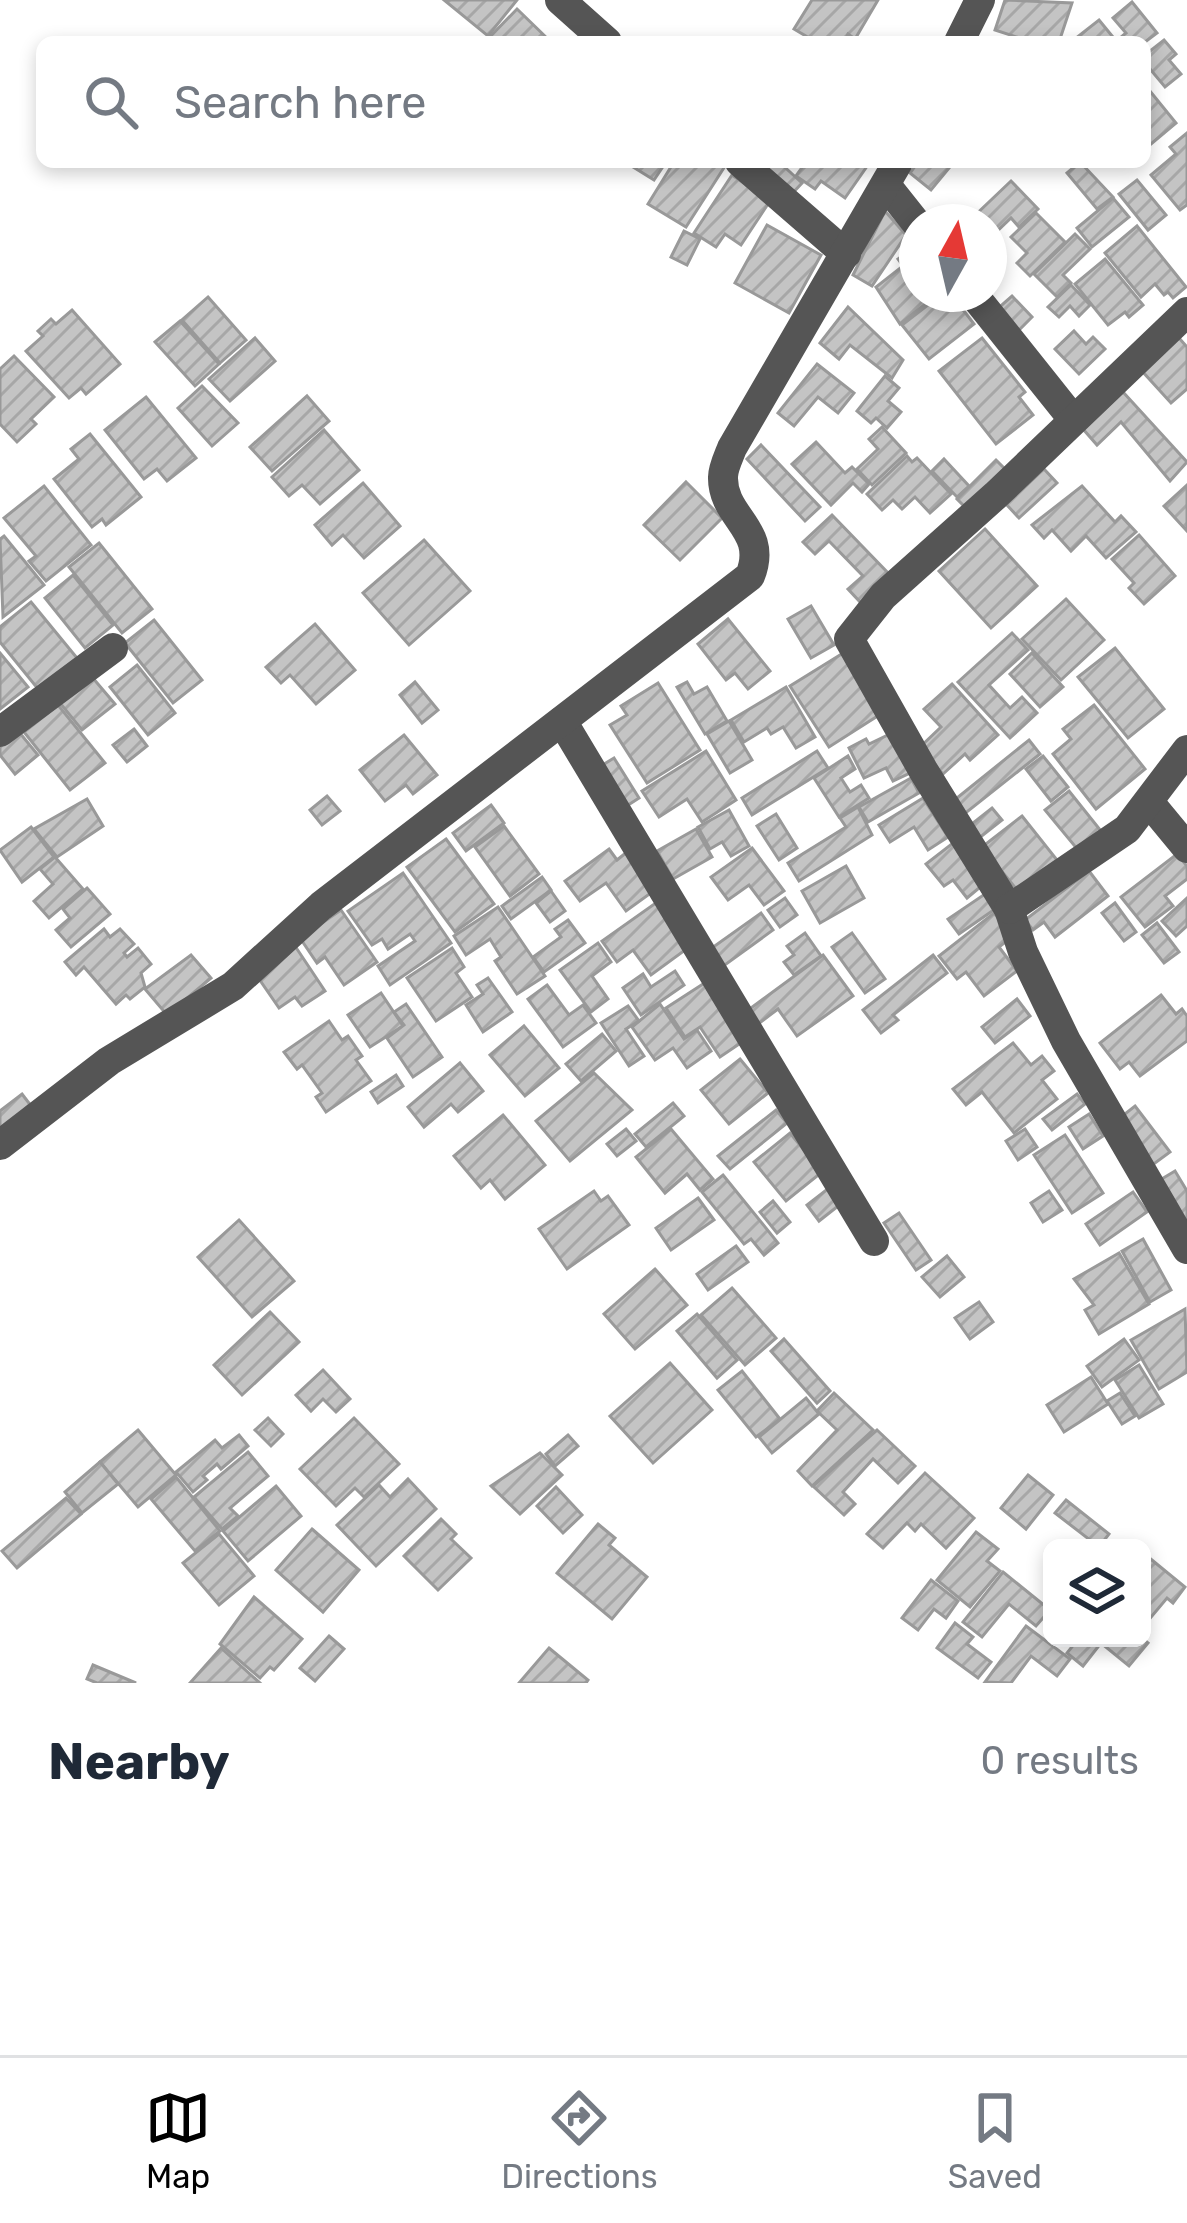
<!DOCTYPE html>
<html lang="en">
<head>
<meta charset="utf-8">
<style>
	:root { --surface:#fff; --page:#f2f2f3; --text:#1f2937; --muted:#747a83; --line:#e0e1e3; --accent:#000 }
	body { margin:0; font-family:Rubik,sans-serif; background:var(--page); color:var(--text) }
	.controls { position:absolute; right:36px; bottom:36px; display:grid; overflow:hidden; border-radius:18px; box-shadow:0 6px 18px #0003 }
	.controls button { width:108px; height:108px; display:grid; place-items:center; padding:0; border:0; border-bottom:3px solid var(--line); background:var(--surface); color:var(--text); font:60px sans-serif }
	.compass { position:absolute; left:899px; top:204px; width:108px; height:108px; border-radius:50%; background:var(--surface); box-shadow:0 6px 18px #0003; rotate:8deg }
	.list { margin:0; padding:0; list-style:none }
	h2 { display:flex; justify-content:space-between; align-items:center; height:156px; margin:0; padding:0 48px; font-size:51px }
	h2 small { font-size:39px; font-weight:400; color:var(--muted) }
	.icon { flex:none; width:66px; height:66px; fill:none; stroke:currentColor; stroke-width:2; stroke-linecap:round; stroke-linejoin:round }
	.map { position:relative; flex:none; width:1187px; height:1683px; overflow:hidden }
	.search { position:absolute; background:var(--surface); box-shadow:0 6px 18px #0003; left:36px; right:36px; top:36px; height:132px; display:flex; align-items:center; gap:30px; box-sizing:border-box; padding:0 42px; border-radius:18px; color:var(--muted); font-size:45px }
	.sheet { height:372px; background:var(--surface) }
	nav { display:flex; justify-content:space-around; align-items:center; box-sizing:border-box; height:168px; border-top:3px solid var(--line); background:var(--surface); font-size:33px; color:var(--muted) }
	nav a { display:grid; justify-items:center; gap:6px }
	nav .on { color:var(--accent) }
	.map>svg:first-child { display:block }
</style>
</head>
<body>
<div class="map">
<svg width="1187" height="1683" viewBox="0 0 1187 1683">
	<defs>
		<pattern id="building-hatch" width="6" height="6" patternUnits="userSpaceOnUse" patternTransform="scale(3)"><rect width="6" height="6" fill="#c4c4c4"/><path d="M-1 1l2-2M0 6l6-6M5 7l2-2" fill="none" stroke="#a7a7a7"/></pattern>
	</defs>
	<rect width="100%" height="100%" fill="#fff"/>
	<g fill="url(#building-hatch)" stroke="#999" stroke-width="3">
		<path d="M444 0H517L488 36Z"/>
		<path d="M812 0H878L855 39 848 34 844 42H816L794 29Z"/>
		<path d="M1005 0 1072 3 1059 42H1032L995 30Z"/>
		<path d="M1132 2 1157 33 1145 42H1123L1120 38 1126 33 1113 18Z"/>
		<path d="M517 9 549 40 485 42Z"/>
		<path d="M1099 20 1117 42H1071Z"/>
		<path d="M1164 40 1176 54 1169 60 1181 74 1165 87 1145 63V55Z"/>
		<path d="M1145 85 1176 123 1145 149Z"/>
		<path d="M1187 133V205L1180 210 1151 175 1176 154 1170 147Z"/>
		<path d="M625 162H666L654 180Z"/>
		<path d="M674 162 727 163 686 227 648 204Z"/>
		<path d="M751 162H779L802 183 789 197Z"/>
		<path d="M806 162H870L845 198 821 181 815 189 796 176Z"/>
		<path d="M918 162H954L931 190 910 173Z"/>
		<path d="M1080 162 1113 197 1097 209 1067 173Z"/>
		<path d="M732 175 770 201 741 245 725 234 716 247 694 233Z"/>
		<path d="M1137 180 1166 215 1148 230 1119 194Z"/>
		<path d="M1011 181 1038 209 1019 227 1011 218 989 239V222H968Z"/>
		<path d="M1113 198 1129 217 1092 247 1077 228Z"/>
		<path d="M885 211 906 235 872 286 853 275Z"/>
		<path d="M1036 213 1065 242 1030 276 1017 263 1027 253 1011 237Z"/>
		<path d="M767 225 821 255 789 313 735 283Z"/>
		<path d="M1137 226 1186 287 1173 298 1168 292 1164 295 1155 284 1141 297 1105 253Z"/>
		<path d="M684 231 700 239 687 265 671 257Z"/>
		<path d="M1075 234 1090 249 1063 275 1071 283 1057 297 1034 274Z"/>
		<path d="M914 247 917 251V294H938L900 324 876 287 903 266 898 259Z"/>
		<path d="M1105 259 1143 305 1129 317 1125 312 1108 325 1075 284Z"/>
		<path d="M1071 285 1090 305 1079 316 1070 306 1059 317 1048 307Z"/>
		<path d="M942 294H951L974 324 929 359 902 325Z"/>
		<path d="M1012 296 1032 317 1017 332 996 310Z"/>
		<path d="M208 297 246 340 220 363 182 320Z"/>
		<path d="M848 307 903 360 892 378 850 345 839 359 820 343Z"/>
		<path d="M72 310 120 364 86 394 81 388 69 398 26 351 43 336 38 331 51 319 56 324Z"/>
		<path d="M180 321 219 364 195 386 155 342Z"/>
		<path d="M1074 331 1086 344 1093 337 1105 349 1079 374 1055 349Z"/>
		<path d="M255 338 275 361 230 401 209 379Z"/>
		<path d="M982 338 1025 392 1019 397 1033 415 996 444 939 371Z"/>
		<path d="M1179 338 1187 347V389L1171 403 1142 371Z"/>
		<path d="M14 356 54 397 31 419 36 424 17 442 0 424V369Z"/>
		<path d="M817 364 854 393 838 413 818 397 794 426 778 413Z"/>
		<path d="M885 376 899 388 888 401 901 412 887 428 876 418 871 423 857 411Z"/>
		<path d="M202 386 238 423 212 446 178 408Z"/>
		<path d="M1123 392 1187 462 1170 481 1121 422 1097 445 1083 429Z"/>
		<path d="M307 396 329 421 272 471 250 447Z"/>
		<path d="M146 397 196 458 167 481 157 469 144 479 105 430Z"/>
		<path d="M882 427 906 453 872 485 857 469 878 449 869 439Z"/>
		<path d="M324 430 359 470 320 504 302 485 289 496 272 477Z"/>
		<path d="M90 434 141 497 106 525 102 519 92 527 54 479 79 459 71 449Z"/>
		<path d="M816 442 845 473 852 467 869 484 862 492 853 483 831 505 792 464Z"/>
		<path d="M761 445 820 507 805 521 747 459Z"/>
		<path d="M907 456 912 462 917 458 951 494 930 513 915 497 902 509 893 500 882 510 867 494Z"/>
		<path d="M944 459 969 486 957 497 932 471Z"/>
		<path d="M996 460 1008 472 969 511 957 499Z"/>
		<path d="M1044 469 1057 483 1019 518 1006 504Z"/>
		<path d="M686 482 722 518 680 560 644 525Z"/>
		<path d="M363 483 400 526 364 558 343 535 332 545 315 525Z"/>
		<path d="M1187 485V531L1164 506Z"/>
		<path d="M44 486 91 545 46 581 29 561 36 556 4 518Z"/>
		<path d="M1082 486 1115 522 1121 516 1136 532 1106 558 1086 536 1071 551 1052 530 1044 538 1032 525Z"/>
		<path d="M832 515 891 576 862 604 848 589 863 576 829 541 815 554 803 542Z"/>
		<path d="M985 529 1037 586 991 628 939 571Z"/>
		<path d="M1139 535 1175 576 1144 604 1129 588 1134 583 1112 559Z"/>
		<path d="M4 536 44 585 3 617 0 539Z"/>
		<path d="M424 540 470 591 409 645 363 593Z"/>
		<path d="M99 543 152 609 122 633 69 567Z"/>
		<path d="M73 575 113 625 85 648 45 598Z"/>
		<path d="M1066 599 1104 640 1061 680 1022 639Z"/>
		<path d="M31 602 77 658 38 689 0 642V627Z"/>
		<path d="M811 606 834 645 811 658 788 619Z"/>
		<path d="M728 619 770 671 748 689 735 673 726 680 698 644Z"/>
		<path d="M154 620 202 680 173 703 125 643Z"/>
		<path d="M315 624 355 670 316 704 290 675 281 683 266 667Z"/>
		<path d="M1012 633 1028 650 989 685 1010 708 1022 697 1037 713 1010 738 958 682Z"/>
		<path d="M1115 648 1164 709 1128 738 1078 677Z"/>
		<path d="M848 650 887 710 829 747 790 686Z"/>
		<path d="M0 653 28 687 0 709Z"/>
		<path d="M1032 653 1063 687 1040 707 1010 674Z"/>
		<path d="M137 665 175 713 148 735 110 687Z"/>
		<path d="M92 677 115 704 82 730 60 703Z"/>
		<path d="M415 682 438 710 422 723 400 695Z"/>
		<path d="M687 682 694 694 707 687 727 721 705 734 677 687Z"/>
		<path d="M658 683 700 750 647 783 610 725 627 715 621 706Z"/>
		<path d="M952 684 998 735 970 760 965 754 943 774 919 748 941 727 924 709Z"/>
		<path d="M786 687 815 737 796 748 783 727 771 734 767 728 744 742 731 720Z"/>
		<path d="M58 705 105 763 70 790 24 732Z"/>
		<path d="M1094 705 1145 769 1096 809 1053 754 1071 739 1063 729Z"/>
		<path d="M729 721 752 760 730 773 707 734Z"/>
		<path d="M134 729 147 746 127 762 113 745Z"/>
		<path d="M19 732 38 755 15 774 0 755V747Z"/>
		<path d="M890 734 910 773 893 781 886 768 864 778 849 748 866 739 869 744Z"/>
		<path d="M404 735 437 775 413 794 406 785 385 801 360 770Z"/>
		<path d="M1029 740 1040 754 963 815 952 802Z"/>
		<path d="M706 751 736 800 702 822 687 799 659 817 642 791Z"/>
		<path d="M817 751 828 768 752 815 742 798Z"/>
		<path d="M848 756 855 769 841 778 850 792 861 785 869 798 839 817 814 778Z"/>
		<path d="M1043 756 1068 787 1051 801 1026 769Z"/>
		<path d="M614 758 639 798 622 809 596 769Z"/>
		<path d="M911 778 919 793 868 822 859 807Z"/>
		<path d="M1069 791 1101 831 1078 850 1045 810Z"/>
		<path d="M327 796 340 811 322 825 310 810Z"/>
		<path d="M923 798 948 837 928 850 914 827 890 842 879 825Z"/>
		<path d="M87 799 103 826 57 857 34 829Z"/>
		<path d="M491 805 504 823 466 851 453 833Z"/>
		<path d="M858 807 872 835 799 881 788 863 846 827 840 818Z"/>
		<path d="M992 808 1002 820 978 839 968 827Z"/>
		<path d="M729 810 749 846 731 856 722 842 710 849 698 827Z"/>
		<path d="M776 814 797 848 779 860 757 826Z"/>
		<path d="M1022 816 1057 860 1018 891 982 847Z"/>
		<path d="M504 826 539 874 510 896 475 847Z"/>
		<path d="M31 827 54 857 22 882 0 850Z"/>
		<path d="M696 829 712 857 673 879 657 851Z"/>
		<path d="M446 839 494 904 455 932 407 867Z"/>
		<path d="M953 843 985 883 967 898 953 880 944 886 926 864Z"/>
		<path d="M752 848 784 891 764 905 749 885 728 900 711 877Z"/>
		<path d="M609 849 617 860 627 852 655 890 626 911 606 883 580 901 565 881Z"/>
		<path d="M1177 854 1187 866V879L1165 896 1173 906 1145 927 1121 897Z"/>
		<path d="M55 857 83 889 49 918 34 901 53 884 40 869Z"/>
		<path d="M846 866 864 898 820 923 802 891Z"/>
		<path d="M1089 871 1108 896 1055 937 1044 922 1033 930 1025 920Z"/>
		<path d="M403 873 451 943 390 985 378 966 415 941 410 934 388 949 382 939 372 945 348 911Z"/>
		<path d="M542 877 551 890 511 919 502 906Z"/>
		<path d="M87 888 110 914 71 947 56 930 70 918 63 909Z"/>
		<path d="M551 891 565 911 550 922 536 903Z"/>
		<path d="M988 892 998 907 959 934 948 919Z"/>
		<path d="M785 898 797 915 780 927 768 910Z"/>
		<path d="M1187 898V926L1176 936 1162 921Z"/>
		<path d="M660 900 692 945 651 975 633 950 617 962 602 941Z"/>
		<path d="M1115 903 1136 932 1124 941 1102 913Z"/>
		<path d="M498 907 545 976 517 994 495 961 501 957 490 939 466 955 454 936Z"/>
		<path d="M341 910 377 962 344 985 325 957 317 963 300 938Z"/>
		<path d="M761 913 773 930 722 967 709 950Z"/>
		<path d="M994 913 1013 936 999 947 1017 971 984 996 966 972 957 979 939 956Z"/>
		<path d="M568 920 585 943 544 972 533 957 561 937 555 929Z"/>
		<path d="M1157 923 1179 952 1164 963 1142 935Z"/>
		<path d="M104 929 110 937 120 929 134 944 124 953 127 957 138 948 151 964 141 973 145 987 130 999 126 995 116 1004 84 967 76 975 65 962Z"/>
		<path d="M805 933 821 956 794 975 784 962 794 955 787 946Z"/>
		<path d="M852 933 885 979 865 993 832 947Z"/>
		<path d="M598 943 611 962 592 976 608 999 591 1012 560 970Z"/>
		<path d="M295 946 325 991 302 1006 295 997 279 1008 255 973Z"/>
		<path d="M452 948 464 967 456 973 472 997 436 1021 407 978Z"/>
		<path d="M191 955 211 978 167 1015 145 989Z"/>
		<path d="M823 955 853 996 797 1036 778 1009 754 1027 744 1013Z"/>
		<path d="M933 955 947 973 893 1015 898 1020 881 1033 863 1010Z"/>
		<path d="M675 971 684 985 641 1015 623 988 643 974 651 987Z"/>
		<path d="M488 978 512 1012 483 1032 466 1005 483 994 477 985Z"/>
		<path d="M706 982 745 1040 720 1057 700 1027 685 1037 666 1008Z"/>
		<path d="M547 985 569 1015 583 1005 596 1023 563 1047 528 999Z"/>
		<path d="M381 993 403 1026 370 1047 348 1015Z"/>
		<path d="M1161 995 1176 1014 1182 1009 1187 1016V1041L1140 1076 1129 1062 1120 1069 1100 1043Z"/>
		<path d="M1017 999 1030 1016 995 1043 982 1027Z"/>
		<path d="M406 1004 442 1057 413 1077 387 1038 404 1025 394 1012Z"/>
		<path d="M660 1004 684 1039 697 1030 711 1051 687 1068 673 1048 655 1060 632 1027Z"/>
		<path d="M628 1006 639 1021 626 1029 644 1056 629 1066 601 1023Z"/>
		<path d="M329 1021 342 1040 348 1036 362 1056 356 1060 371 1081 326 1112 316 1097 322 1093 302 1065 297 1069 284 1052Z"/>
		<path d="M524 1026 559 1068 525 1096 490 1055Z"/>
		<path d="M602 1034 616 1051 581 1081 566 1064Z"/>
		<path d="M1013 1043 1031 1065 1042 1056 1054 1071 1042 1080 1057 1099 1014 1133 982 1092 966 1105 953 1089Z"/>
		<path d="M740 1059 768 1093 729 1124 701 1090Z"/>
		<path d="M460 1063 483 1091 458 1112 451 1104 424 1127 408 1107Z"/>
		<path d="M594 1073 632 1110 570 1161 536 1121Z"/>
		<path d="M396 1075 403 1086 378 1103 371 1092Z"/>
		<path d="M22 1094 35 1111 0 1138V1111Z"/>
		<path d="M1077 1094 1085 1104 1052 1130 1043 1119Z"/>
		<path d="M673 1103 684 1116 646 1147 635 1134Z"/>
		<path d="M1135 1106 1170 1152 1151 1166 1116 1121Z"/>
		<path d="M776 1110 787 1123 730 1169 718 1156Z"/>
		<path d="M1089 1114 1103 1136 1083 1149 1069 1127Z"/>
		<path d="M503 1115 545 1165 505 1199 490 1180 481 1188 454 1156Z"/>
		<path d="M626 1129 636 1141 617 1156 607 1144Z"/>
		<path d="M671 1129 713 1179 700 1190 687 1174 665 1193 636 1157Z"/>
		<path d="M1025 1129 1037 1147 1018 1160 1006 1141Z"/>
		<path d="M790 1133 822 1172 786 1201 754 1162Z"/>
		<path d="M1065 1135 1103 1193 1072 1213 1034 1155Z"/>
		<path d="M1175 1171 1187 1191V1228L1160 1180Z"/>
		<path d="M723 1175 778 1243 764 1255 751 1239 744 1244 702 1192Z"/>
		<path d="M834 1184 847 1199 819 1221 807 1205Z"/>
		<path d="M594 1191 601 1201 608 1196 629 1225 567 1269 539 1229Z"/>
		<path d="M1049 1191 1062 1210 1043 1222 1031 1203Z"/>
		<path d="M1133 1192 1147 1212 1100 1245 1086 1224Z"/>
		<path d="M698 1198 714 1220 671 1250 656 1228Z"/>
		<path d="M773 1201 790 1222 777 1233 760 1212Z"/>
		<path d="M899 1213 931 1260 916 1270 884 1223Z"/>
		<path d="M239 1220 294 1281 252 1317 198 1257Z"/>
		<path d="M1143 1239 1171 1290 1150 1302 1122 1251Z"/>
		<path d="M736 1246 748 1262 708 1290 697 1274Z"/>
		<path d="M1119 1253 1149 1304 1099 1334 1085 1310 1094 1305 1074 1279Z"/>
		<path d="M947 1256 964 1277 940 1297 922 1277Z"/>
		<path d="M655 1269 687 1305 635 1349 604 1314Z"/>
		<path d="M732 1288 776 1338 745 1365 701 1315Z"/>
		<path d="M979 1302 993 1322 970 1339 955 1318Z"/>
		<path d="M1185 1309 1187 1372 1159 1389 1131 1340Z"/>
		<path d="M270 1312 299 1342 242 1395 214 1365Z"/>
		<path d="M697 1314 737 1360 717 1378 677 1331Z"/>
		<path d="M784 1339 830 1391 817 1403 771 1351Z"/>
		<path d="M1124 1339 1139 1360 1102 1387 1087 1366Z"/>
		<path d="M670 1363 712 1410 653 1463 610 1416Z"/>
		<path d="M1139 1365 1163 1404 1139 1418 1115 1380Z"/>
		<path d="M323 1370 350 1399 336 1412 323 1399 311 1411 296 1395Z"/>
		<path d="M742 1371 780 1419 756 1437 718 1390Z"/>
		<path d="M1091 1377 1108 1404 1064 1432 1047 1405Z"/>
		<path d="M834 1393 873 1430 812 1486 798 1471 837 1430 817 1411Z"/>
		<path d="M1120 1393 1135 1416 1122 1424 1107 1401Z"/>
		<path d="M806 1398 819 1414 772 1453 759 1437Z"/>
		<path d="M268 1418 283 1434 271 1446 255 1430Z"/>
		<path d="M354 1418 399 1464 364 1497 355 1488 336 1506 300 1469Z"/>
		<path d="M138 1430 176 1475 138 1507 100 1462Z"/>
		<path d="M877 1430 915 1466 898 1483 873 1459 843 1492 855 1504 844 1515 813 1486Z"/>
		<path d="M239 1435 248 1446 221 1469 217 1464 203 1476 207 1480 193 1492 176 1472 215 1440 222 1448Z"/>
		<path d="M568 1435 578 1446 555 1466 546 1454Z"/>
		<path d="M248 1452 268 1476 230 1508 238 1516 222 1529 194 1497Z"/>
		<path d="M540 1453 562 1475 520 1514 491 1486Z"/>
		<path d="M100 1462 118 1484 82 1513 65 1492Z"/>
		<path d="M925 1473 974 1518 946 1548 921 1524 915 1531 907 1523 883 1548 867 1534Z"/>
		<path d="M1028 1475 1053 1495 1026 1529 1001 1508Z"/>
		<path d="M176 1477 220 1531 195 1551 151 1499Z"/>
		<path d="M408 1479 436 1509 376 1566 337 1525 379 1485 390 1497Z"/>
		<path d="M276 1486 301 1516 248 1561 223 1531Z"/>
		<path d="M556 1487 582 1515 563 1533 537 1506Z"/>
		<path d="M66 1498 81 1514 17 1568 2 1551Z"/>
		<path d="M1066 1500 1109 1534 1099 1547 1055 1513Z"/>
		<path d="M441 1519 456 1534 451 1539 471 1558 438 1590 404 1556Z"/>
		<path d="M598 1524 615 1538 609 1545 647 1577 612 1619 557 1573Z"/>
		<path d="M312 1529 359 1570 323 1612 276 1570Z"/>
		<path d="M976 1532 998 1549 987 1561 1000 1571 970 1607 937 1580Z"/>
		<path d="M219 1534 254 1576 219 1605 183 1563Z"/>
		<path d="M1147 1556 1185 1587 1173 1603 1167 1598 1147 1622 1142 1618V1562Z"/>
		<path d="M1003 1572 1050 1610 1036 1626 1009 1604 982 1637 963 1622Z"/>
		<path d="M931 1580 958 1601 946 1618 934 1609 918 1630 902 1618Z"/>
		<path d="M254 1597 302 1639 274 1670 270 1667 260 1678 220 1644Z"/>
		<path d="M955 1623 973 1637 967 1644 991 1662 978 1678 937 1648Z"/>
		<path d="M1026 1626 1070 1659 1057 1676 1031 1656 1011 1683 985 1682Z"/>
		<path d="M329 1636 344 1649 315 1681 300 1668Z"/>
		<path d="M1079 1638H1142L1148 1643 1129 1666 1101 1643 1083 1666 1067 1653Z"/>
		<path d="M221 1648 260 1683H190Z"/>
		<path d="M549 1648 588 1680 586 1683H519Z"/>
		<path d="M93 1665 136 1683H97L87 1679Z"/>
	</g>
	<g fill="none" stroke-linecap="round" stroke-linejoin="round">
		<g stroke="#555" stroke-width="30">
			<path d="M560 0 607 42"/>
			<path d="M959 42 980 0"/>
			<path d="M740 162 846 254"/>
			<path d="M886 185 917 224"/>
			<path d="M973 294 1072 418"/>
			<path d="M1187 312 996 495 883 596 849 639 923 770 1009 909 1023 952 1066 1041 1187 1249"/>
			<path d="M562 721 874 1241"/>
			<path d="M0 732 113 648"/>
			<path d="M1149 802 1187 848"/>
			<path d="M1009 909 1127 829 1187 750"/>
			<path d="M0 1145 109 1061 233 986 321 906 750 576C769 529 722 518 723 477 723 468 729 456 732 448L898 162"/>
		</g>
	</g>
</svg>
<div class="controls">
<button><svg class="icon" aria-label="layers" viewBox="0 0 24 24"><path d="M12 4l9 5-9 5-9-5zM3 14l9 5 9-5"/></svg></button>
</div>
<svg class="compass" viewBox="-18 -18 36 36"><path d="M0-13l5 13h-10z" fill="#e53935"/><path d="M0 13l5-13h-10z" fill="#747a83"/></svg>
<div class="search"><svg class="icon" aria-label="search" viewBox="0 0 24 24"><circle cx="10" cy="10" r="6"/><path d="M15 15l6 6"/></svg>Search here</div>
</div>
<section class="sheet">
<h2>Nearby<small>0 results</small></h2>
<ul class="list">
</ul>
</section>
<nav>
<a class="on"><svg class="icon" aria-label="map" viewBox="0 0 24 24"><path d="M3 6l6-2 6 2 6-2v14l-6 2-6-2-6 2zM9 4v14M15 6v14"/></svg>Map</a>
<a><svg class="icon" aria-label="directions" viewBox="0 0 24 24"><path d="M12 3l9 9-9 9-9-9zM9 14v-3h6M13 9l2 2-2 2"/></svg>Directions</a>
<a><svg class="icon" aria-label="saved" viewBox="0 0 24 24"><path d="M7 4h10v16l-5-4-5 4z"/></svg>Saved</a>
</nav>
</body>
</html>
